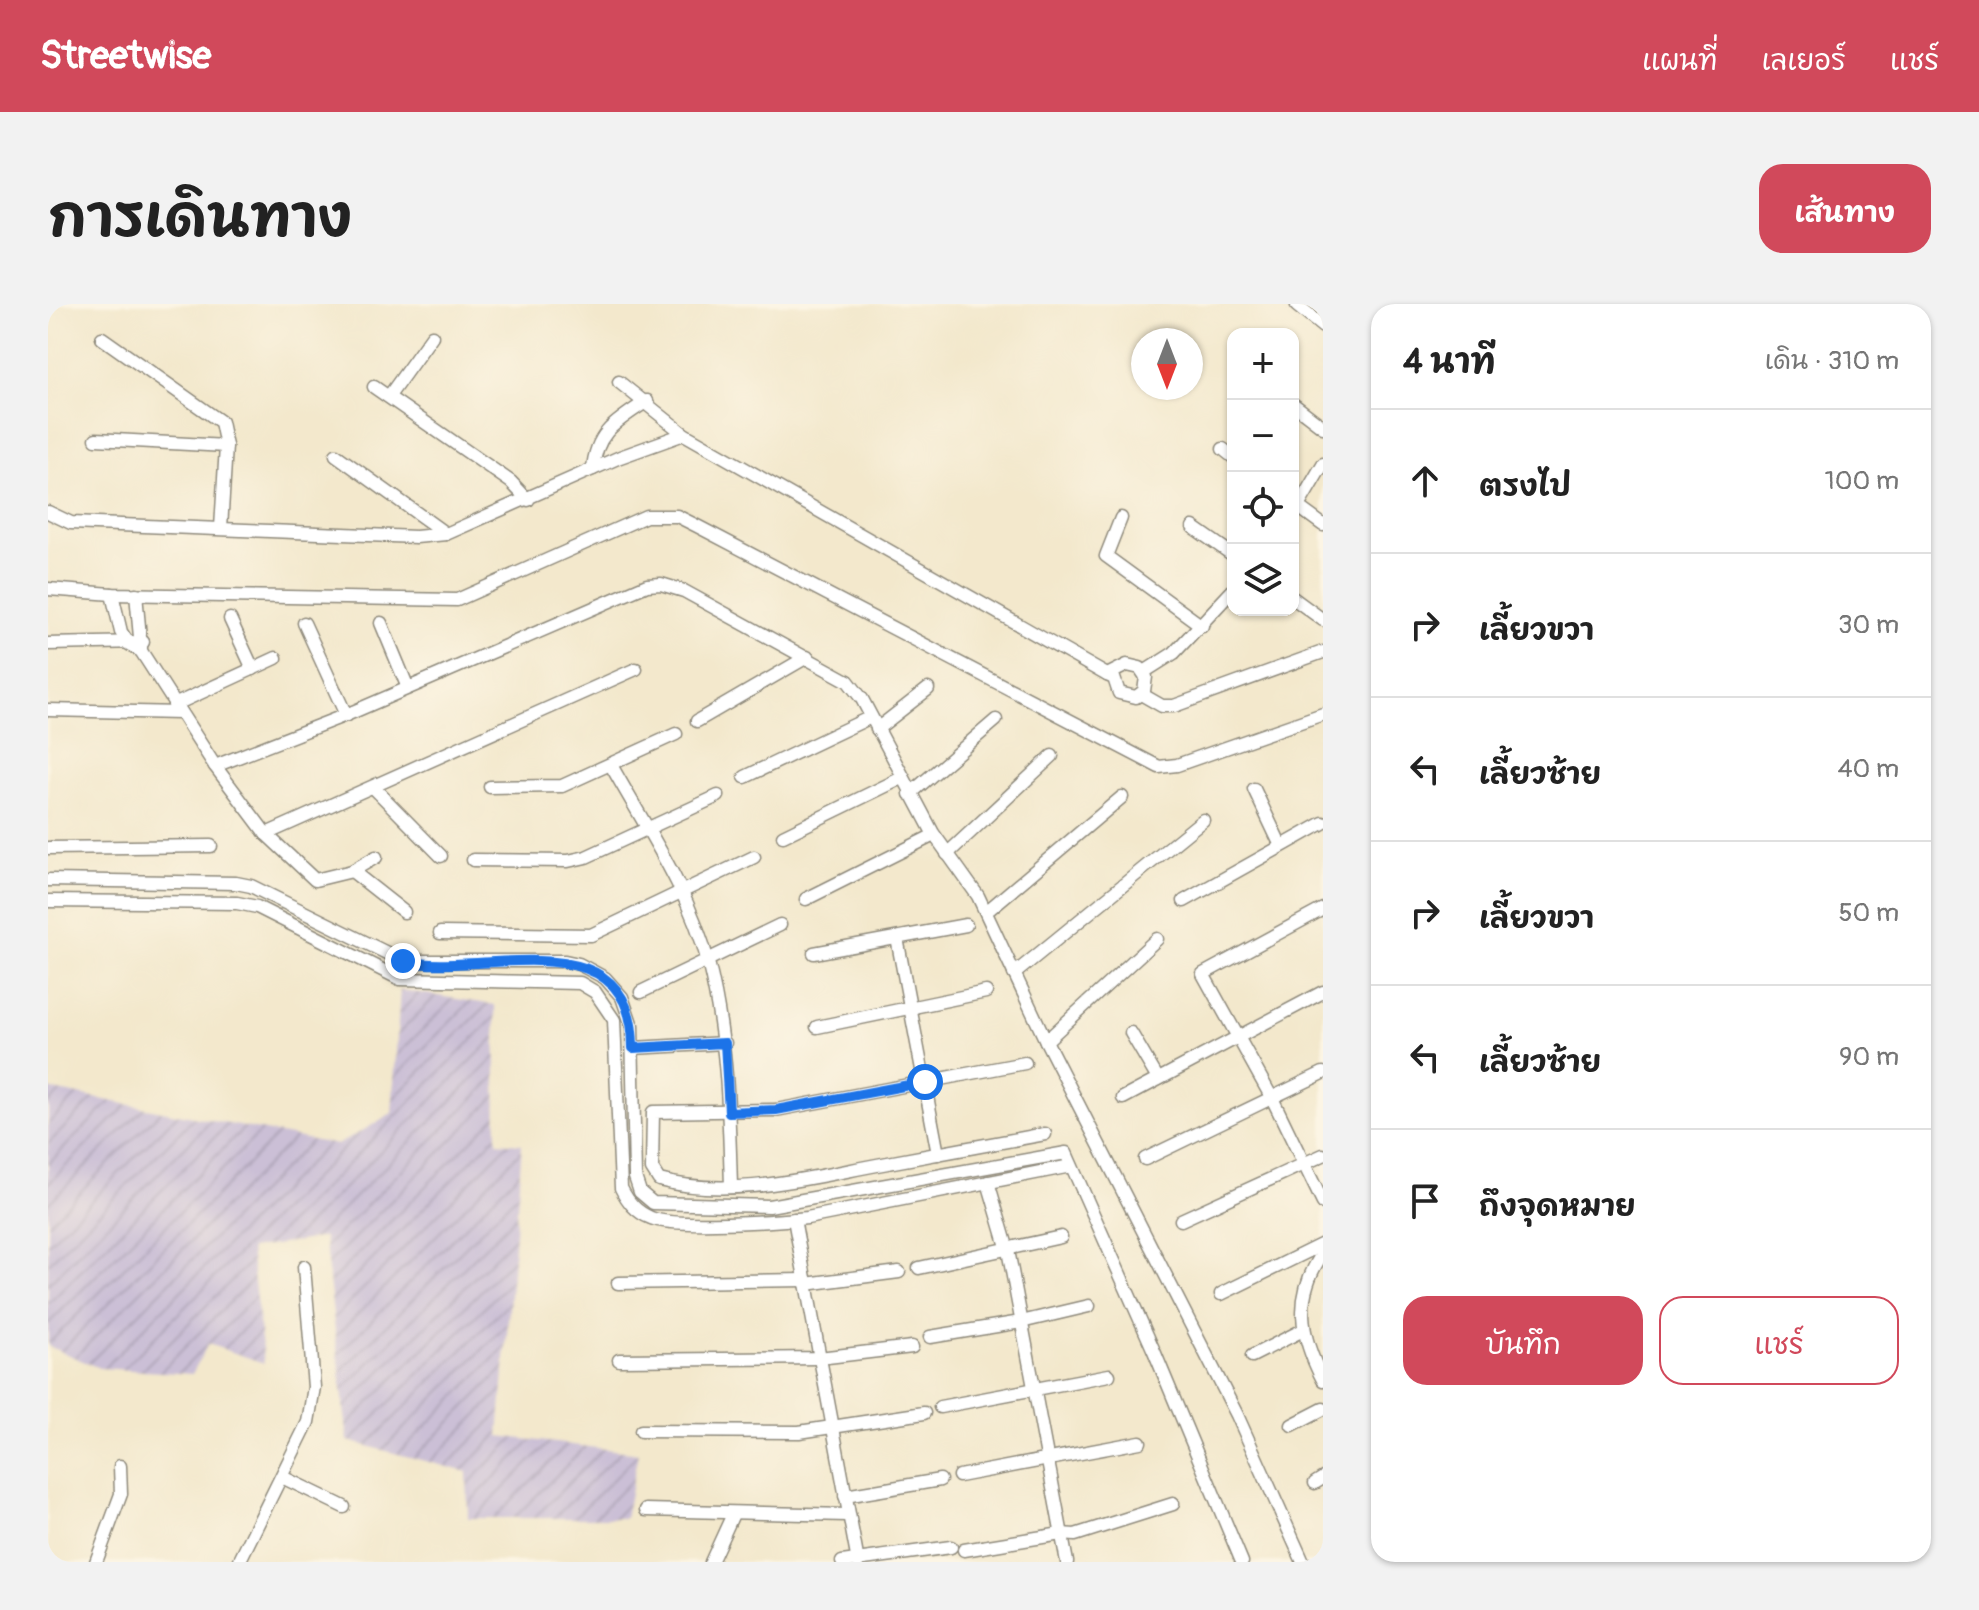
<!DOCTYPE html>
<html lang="th">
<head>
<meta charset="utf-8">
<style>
	:root { --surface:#fff; --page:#f2f2f2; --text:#222; --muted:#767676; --line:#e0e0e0; --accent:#d1495b }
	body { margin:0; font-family:Pangolin,"Playpen Sans Thai",sans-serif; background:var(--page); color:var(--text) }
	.controls { position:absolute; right:24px; top:24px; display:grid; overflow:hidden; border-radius:16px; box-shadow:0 2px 6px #0004 }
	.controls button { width:72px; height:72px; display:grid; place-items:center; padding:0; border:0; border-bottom:2px solid var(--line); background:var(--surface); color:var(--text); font:40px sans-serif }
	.compass { position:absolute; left:1083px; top:24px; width:72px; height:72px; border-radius:50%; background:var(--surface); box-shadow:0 2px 6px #0004; rotate:180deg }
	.stop { position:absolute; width:24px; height:24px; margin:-18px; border:6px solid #1a73e8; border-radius:50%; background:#fff }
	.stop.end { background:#1a73e8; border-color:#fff; box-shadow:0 2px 8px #0008 }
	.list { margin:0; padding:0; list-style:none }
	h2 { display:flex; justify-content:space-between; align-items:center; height:104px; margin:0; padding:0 32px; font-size:34px }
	h2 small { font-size:26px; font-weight:400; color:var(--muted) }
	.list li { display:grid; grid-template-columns:52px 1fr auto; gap:24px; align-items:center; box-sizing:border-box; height:144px; padding:0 32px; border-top:2px solid var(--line) }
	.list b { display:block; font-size:30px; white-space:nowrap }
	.list em { font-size:26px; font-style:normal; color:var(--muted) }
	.actions { display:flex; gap:16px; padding:24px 32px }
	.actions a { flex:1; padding:18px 0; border:2px solid var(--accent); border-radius:24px; text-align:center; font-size:28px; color:var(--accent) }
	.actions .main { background:var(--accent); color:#fff }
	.icon { flex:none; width:44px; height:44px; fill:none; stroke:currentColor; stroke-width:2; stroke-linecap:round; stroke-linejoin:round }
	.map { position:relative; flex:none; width:1275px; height:1258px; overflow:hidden; border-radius:24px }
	header { display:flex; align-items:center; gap:48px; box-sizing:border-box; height:112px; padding:0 40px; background:var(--accent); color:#fff }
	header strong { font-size:38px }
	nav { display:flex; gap:44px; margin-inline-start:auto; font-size:28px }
	.intro { display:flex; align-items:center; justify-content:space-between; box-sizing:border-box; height:192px; padding:0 48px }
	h1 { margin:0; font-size:56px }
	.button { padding:20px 36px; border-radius:24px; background:var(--accent); color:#fff; font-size:28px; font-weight:700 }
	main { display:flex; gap:48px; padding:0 48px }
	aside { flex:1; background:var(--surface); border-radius:24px; box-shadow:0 2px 6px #0004 }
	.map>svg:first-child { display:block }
</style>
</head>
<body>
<header>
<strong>Streetwise</strong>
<nav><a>แผนที่</a><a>เลเยอร์</a><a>แชร์</a></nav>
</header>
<div class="intro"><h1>การเดินทาง</h1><a class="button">เส้นทาง</a></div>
<main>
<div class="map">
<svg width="1275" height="1258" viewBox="0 0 1275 1258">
	<defs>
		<pattern id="industrial-furrows" width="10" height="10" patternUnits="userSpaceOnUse" patternTransform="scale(2)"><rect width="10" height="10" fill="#cbbfd6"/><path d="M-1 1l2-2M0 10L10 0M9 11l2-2" fill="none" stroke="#aea4b8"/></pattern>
	</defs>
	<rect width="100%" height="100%" fill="#fcf5e5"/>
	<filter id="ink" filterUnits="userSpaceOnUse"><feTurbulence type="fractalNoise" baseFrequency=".0125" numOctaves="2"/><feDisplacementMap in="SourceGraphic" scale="16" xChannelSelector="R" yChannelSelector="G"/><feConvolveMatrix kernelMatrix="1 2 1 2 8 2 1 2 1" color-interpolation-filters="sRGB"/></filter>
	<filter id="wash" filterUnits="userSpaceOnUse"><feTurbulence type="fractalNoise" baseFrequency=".006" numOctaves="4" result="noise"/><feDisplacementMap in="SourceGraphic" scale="32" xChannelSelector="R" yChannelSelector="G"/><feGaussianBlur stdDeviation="1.8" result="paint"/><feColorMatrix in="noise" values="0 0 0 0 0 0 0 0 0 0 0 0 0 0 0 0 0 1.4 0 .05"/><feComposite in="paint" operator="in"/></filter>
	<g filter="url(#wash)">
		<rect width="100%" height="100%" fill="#f3e8cc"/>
		<path fill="url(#industrial-furrows)" d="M352 686 447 701 449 838 474 840 451 1132 590 1149 577 1214H420L419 1168 300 1137 276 933 202 945 216 1059 160 1040 144 1070 51 1064 0 1042V785L289 841 344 810Z"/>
	</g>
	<g filter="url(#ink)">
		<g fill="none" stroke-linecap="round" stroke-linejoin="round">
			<defs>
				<g id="minor">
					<path d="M1249 2 1275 23"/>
					<path d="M54 34 173 118 178 142 173 224"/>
					<path d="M571 78 636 130"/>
					<path d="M326 83 463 178 480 196"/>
					<path d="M341 92 384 32"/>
					<path d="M1245 100 1275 123"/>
					<path d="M48 135 178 142"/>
					<path d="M1175 145 1185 153"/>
					<path d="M288 151 398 230"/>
					<path d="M545 165C548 127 570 117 599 97"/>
					<path d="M1245 199 1275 221"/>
					<path d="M0 208 23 219 368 233 398 230 572 153 636 130 1059 371"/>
					<path d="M1245 211 1275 160"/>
					<path d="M1073 214 1058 252 1154 322"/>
					<path d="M1145 223 1185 251"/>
					<path d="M0 285 64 290 409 296 598 212H629L649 222 1111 463 1129 461 1275 410"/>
					<path d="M64 290 73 328 81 340 93 347 167 462 298 411 599 281 613 280 636 287 800 377 814 395 885 529 930 592 998 737 1189 1111 1255 1258"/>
					<path d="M88 290 93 344"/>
					<path d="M1245 294 1275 316"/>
					<path d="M182 315 205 365"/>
					<path d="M256 319 298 411"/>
					<path d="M333 319 360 384"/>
					<path d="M0 340 95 338"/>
					<path d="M1079 361 1092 364 1098 373 1096 387 1088 393 1071 389 1066 374 1059 371Z"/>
					<path d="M1096 368 1126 349 1185 286"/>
					<path d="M1093 390 1114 402H1126L1275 348"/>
					<path d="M126 401 228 354"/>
					<path d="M0 406 132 409"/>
					<path d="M649 417 759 353"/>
					<path d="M829 425 880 385"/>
					<path d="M563 461C598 524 642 588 660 658 679 732 681 807 683 883"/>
					<path d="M167 462 218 530 267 576 304 567 328 553"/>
					<path d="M697 473 823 413"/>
					<path d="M325 483 393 552"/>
					<path d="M442 483 514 482 628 430"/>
					<path d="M1206 485 1233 542"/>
					<path d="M862 490 948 416"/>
					<path d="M218 530 588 365"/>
					<path d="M735 532 854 474"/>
					<path d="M0 544 163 542"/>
					<path d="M899 550 1004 452"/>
					<path d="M425 556 520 557 538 553 670 492"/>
					<path d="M304 567 356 608"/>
					<path d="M0 576 188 579 203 582 355 657H517L531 660 557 674 574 693 584 722 587 873 592 888 605 899 721 902 1018 849 1106 1047 1194 1258"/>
					<path d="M758 595 886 531"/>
					<path d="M0 597 189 599 209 603 352 675 532 679 547 688 566 716 573 884C580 898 588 908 603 914 625 924 731 917 759 914L1023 862"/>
					<path d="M1136 597 1275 519"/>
					<path d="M1275 605 1155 670 1225 796 1275 899"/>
					<path d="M938 608 1074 493"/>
					<path d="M392 629 543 631 706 553"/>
					<path d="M849 634 890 850"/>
					<path d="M766 649 918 621"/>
					<path d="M966 670 1155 516"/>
					<path d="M593 688 732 621"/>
					<path d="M769 723 938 688"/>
					<path d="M1083 729 1110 775"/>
					<path d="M998 737 1109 635"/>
					<path d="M585 744 677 739"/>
					<path d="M977 759 728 806 605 808 604 865 611 876C681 895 760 874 829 861 885 851 941 840 997 830"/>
					<path d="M1075 794 1275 688"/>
					<path d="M1097 855 1275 769"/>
					<path d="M940 878 960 946 1019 1258"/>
					<path d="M746 915 810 1258"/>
					<path d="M1133 916 1275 851"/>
					<path d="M1275 949C1245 992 1252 1032 1275 1076"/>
					<path d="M871 964 1013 933"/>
					<path d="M570 979 758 976"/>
					<path d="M758 980 851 968"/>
					<path d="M1173 990 1275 940"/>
					<path d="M882 1033 973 1018 1041 1002"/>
					<path d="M1204 1052 1255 1026"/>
					<path d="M571 1056 771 1054 864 1043"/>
					<path d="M892 1103 1061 1071"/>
					<path d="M1244 1121 1275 1105"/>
					<path d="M593 1127 751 1128 876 1109"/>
					<path d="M911 1172 1092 1138"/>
					<path d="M234 1173 296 1203"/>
					<path d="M1267 1179 1275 1174"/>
					<path d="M797 1192 892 1176"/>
					<path d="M598 1206 799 1211"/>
					<path d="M916 1246 1013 1230 1027 1231 1125 1200"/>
					<path d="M48 1258 73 1190 72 1162"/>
					<path d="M191 1258 260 1118 266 1083 256 963"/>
					<path d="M663 1258 685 1210"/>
					<path d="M794 1258 903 1243"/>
				</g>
			</defs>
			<use href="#minor" stroke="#8f8a7c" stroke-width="15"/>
			<use href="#minor" stroke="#fff" stroke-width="12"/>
		</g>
	</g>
	<g fill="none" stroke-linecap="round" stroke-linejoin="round" filter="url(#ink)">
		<path stroke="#1a73e8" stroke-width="10" d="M355 657C435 674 585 612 585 744L677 739 681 808 728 806 877 778"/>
	</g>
</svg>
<div class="controls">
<button>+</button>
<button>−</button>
<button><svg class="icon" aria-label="locate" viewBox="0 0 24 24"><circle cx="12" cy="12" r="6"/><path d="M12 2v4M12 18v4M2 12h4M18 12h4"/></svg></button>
<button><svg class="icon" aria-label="layers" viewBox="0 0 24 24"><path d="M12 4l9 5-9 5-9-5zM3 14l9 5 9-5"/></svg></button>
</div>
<svg class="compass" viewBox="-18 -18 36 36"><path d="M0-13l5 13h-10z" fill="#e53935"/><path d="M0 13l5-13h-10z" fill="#767676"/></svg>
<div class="stop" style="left:877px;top:778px"></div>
<div class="stop end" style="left:355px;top:657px"></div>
</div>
<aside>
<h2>4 นาที<small>เดิน · 310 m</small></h2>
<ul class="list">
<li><svg class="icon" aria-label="ahead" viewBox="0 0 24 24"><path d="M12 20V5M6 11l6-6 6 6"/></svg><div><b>ตรงไป</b></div><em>100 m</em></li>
<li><svg class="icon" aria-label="right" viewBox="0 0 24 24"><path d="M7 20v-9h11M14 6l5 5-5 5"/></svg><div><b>เลี้ยวขวา</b></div><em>30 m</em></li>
<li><svg class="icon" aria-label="left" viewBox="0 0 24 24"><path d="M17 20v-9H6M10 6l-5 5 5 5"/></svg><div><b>เลี้ยวซ้าย</b></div><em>40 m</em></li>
<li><svg class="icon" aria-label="right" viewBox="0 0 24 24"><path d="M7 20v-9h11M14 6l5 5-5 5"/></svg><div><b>เลี้ยวขวา</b></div><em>50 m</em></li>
<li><svg class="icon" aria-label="left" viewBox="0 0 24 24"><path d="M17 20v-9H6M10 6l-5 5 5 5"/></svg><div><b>เลี้ยวซ้าย</b></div><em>90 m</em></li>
<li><svg class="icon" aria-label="arrive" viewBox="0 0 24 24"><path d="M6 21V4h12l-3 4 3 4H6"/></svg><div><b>ถึงจุดหมาย</b></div></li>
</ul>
<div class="actions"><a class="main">บันทึก</a><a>แชร์</a></div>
</aside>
</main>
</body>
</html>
